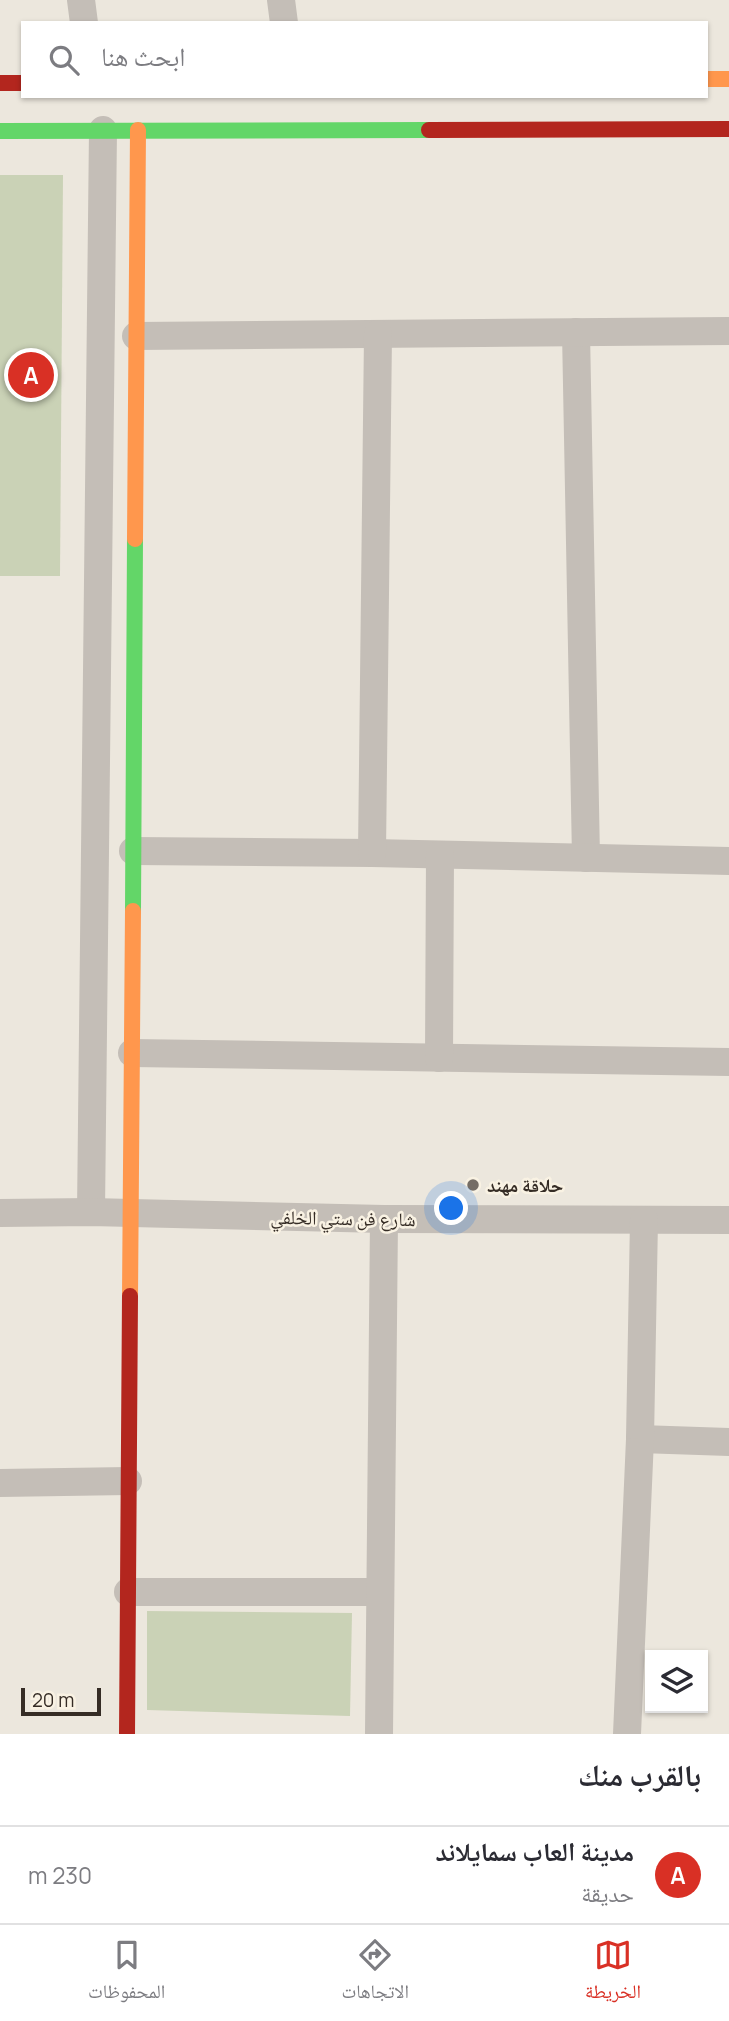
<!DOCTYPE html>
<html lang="ar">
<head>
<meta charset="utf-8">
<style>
	:root { --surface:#fff; --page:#f7f7f7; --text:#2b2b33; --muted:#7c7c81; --line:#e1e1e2; --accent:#d93025 }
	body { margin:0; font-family:Manrope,"Noto Naskh Arabic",sans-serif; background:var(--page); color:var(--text); direction:rtl }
	.controls { position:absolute; right:21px; bottom:21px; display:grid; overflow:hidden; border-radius:0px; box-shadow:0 2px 5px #0004 }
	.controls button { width:63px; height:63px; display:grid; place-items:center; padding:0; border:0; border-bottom:2px solid var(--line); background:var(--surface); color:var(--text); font:35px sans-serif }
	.scale { position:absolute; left:21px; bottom:18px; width:80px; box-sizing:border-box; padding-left:7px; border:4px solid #352c25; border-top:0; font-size:19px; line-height:24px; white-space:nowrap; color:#352c25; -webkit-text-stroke:5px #f9f2e3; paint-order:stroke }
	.you { position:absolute; left:452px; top:1209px; width:24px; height:24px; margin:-18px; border:5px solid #fff; border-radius:50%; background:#1a73e8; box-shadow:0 0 0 10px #1a73e833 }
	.badge { display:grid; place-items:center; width:46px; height:46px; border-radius:50%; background:var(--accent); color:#fff; font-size:23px; font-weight:700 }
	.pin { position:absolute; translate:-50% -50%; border:4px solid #fff; box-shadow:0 2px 7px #0006 }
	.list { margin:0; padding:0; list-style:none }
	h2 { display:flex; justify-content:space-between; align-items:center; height:91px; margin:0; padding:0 28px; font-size:30px }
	h2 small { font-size:23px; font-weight:400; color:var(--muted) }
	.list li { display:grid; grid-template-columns:46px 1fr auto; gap:21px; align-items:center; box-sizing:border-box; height:98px; padding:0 28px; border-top:2px solid var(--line) }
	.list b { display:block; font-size:26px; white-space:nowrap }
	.list p { margin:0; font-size:23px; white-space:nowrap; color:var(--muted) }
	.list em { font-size:23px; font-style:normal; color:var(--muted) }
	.icon { flex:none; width:38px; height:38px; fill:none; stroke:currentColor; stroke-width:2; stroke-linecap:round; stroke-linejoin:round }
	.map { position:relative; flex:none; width:729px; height:1734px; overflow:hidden; direction:ltr }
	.search { position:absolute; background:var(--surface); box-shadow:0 2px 5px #0004; left:21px; right:21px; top:21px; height:77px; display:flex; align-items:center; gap:18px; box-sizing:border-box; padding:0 24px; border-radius:0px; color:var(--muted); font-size:26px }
	.sheet { height:189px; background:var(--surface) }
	nav { display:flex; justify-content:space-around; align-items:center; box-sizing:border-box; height:98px; border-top:2px solid var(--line); background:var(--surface); font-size:19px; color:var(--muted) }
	nav a { display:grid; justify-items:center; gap:4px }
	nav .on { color:var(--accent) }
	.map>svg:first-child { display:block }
</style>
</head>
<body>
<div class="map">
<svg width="729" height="1734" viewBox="0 0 729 1734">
	<rect width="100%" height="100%" fill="#ece7dd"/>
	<g fill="#cad2b6">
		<path d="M0 175H63L60 576H0Z"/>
		<path d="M147 1611 352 1613 350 1716 147 1710Z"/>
	</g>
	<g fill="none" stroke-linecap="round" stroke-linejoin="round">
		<g stroke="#c4beb7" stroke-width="28">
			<path d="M81 0 84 23"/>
			<path d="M281 0 284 23"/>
			<path d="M576 332 586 858"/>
			<path d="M136 336 729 331"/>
			<path d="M133 851 372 853 729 861"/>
			<path d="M372 853 378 334"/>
			<path d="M132 1053 729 1062"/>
			<path d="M439 1058 440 855"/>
			<path d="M91 1212 103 130"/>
			<path d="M0 1213 91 1212 384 1219 729 1220"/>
			<path d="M640 1439 729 1442"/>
			<path d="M0 1483 128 1481"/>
			<path d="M128 1592H380"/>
			<path d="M379 1734 384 1219"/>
			<path d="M627 1734 640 1439 644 1220"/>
		</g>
		<g stroke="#63d668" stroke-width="16">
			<path d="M0 131 429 130"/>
			<path d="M133 911 135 539"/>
		</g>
		<g stroke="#ff974d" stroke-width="16">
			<path d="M706 79H729"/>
			<path d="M135 539 138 130"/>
			<path d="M130 1296 133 911"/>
		</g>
		<g stroke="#b3261e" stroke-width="16">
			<path d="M0 83H23"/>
			<path d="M429 130 729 129"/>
			<path d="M127 1734 130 1296"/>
		</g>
	</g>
	<circle fill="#756d65" stroke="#f9f2e3" stroke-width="2.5" cx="473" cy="1185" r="7"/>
	<g text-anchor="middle" stroke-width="5" stroke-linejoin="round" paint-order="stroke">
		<g font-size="19" font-weight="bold" fill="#352c25" stroke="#f9f2e3" text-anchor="start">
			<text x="487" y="1192">حلاقة مهند</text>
		</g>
		<g font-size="19" fill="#352c25" stroke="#f9f2e3">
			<text transform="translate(343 1218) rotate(1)" y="7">شارع فن ستي الخلفي</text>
		</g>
	</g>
</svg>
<div class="controls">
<button><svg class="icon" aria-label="layers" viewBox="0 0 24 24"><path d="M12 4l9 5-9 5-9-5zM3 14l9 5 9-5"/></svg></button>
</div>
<div class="scale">20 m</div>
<div class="you"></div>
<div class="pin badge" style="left:31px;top:375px">A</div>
<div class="search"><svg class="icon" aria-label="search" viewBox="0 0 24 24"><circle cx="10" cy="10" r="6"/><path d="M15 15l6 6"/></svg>ابحث هنا</div>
</div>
<section class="sheet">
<h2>بالقرب منك<small></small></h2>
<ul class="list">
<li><span class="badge">A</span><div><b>مدينة العاب سمايلاند</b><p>حديقة</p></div><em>230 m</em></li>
</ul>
</section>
<nav>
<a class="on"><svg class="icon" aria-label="map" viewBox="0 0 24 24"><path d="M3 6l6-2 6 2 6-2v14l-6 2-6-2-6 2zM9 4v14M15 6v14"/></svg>الخريطة</a>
<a><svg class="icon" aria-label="directions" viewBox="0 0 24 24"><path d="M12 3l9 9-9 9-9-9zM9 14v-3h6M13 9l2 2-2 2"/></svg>الاتجاهات</a>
<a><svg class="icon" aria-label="saved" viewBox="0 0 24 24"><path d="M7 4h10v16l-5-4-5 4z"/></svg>المحفوظات</a>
</nav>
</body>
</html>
